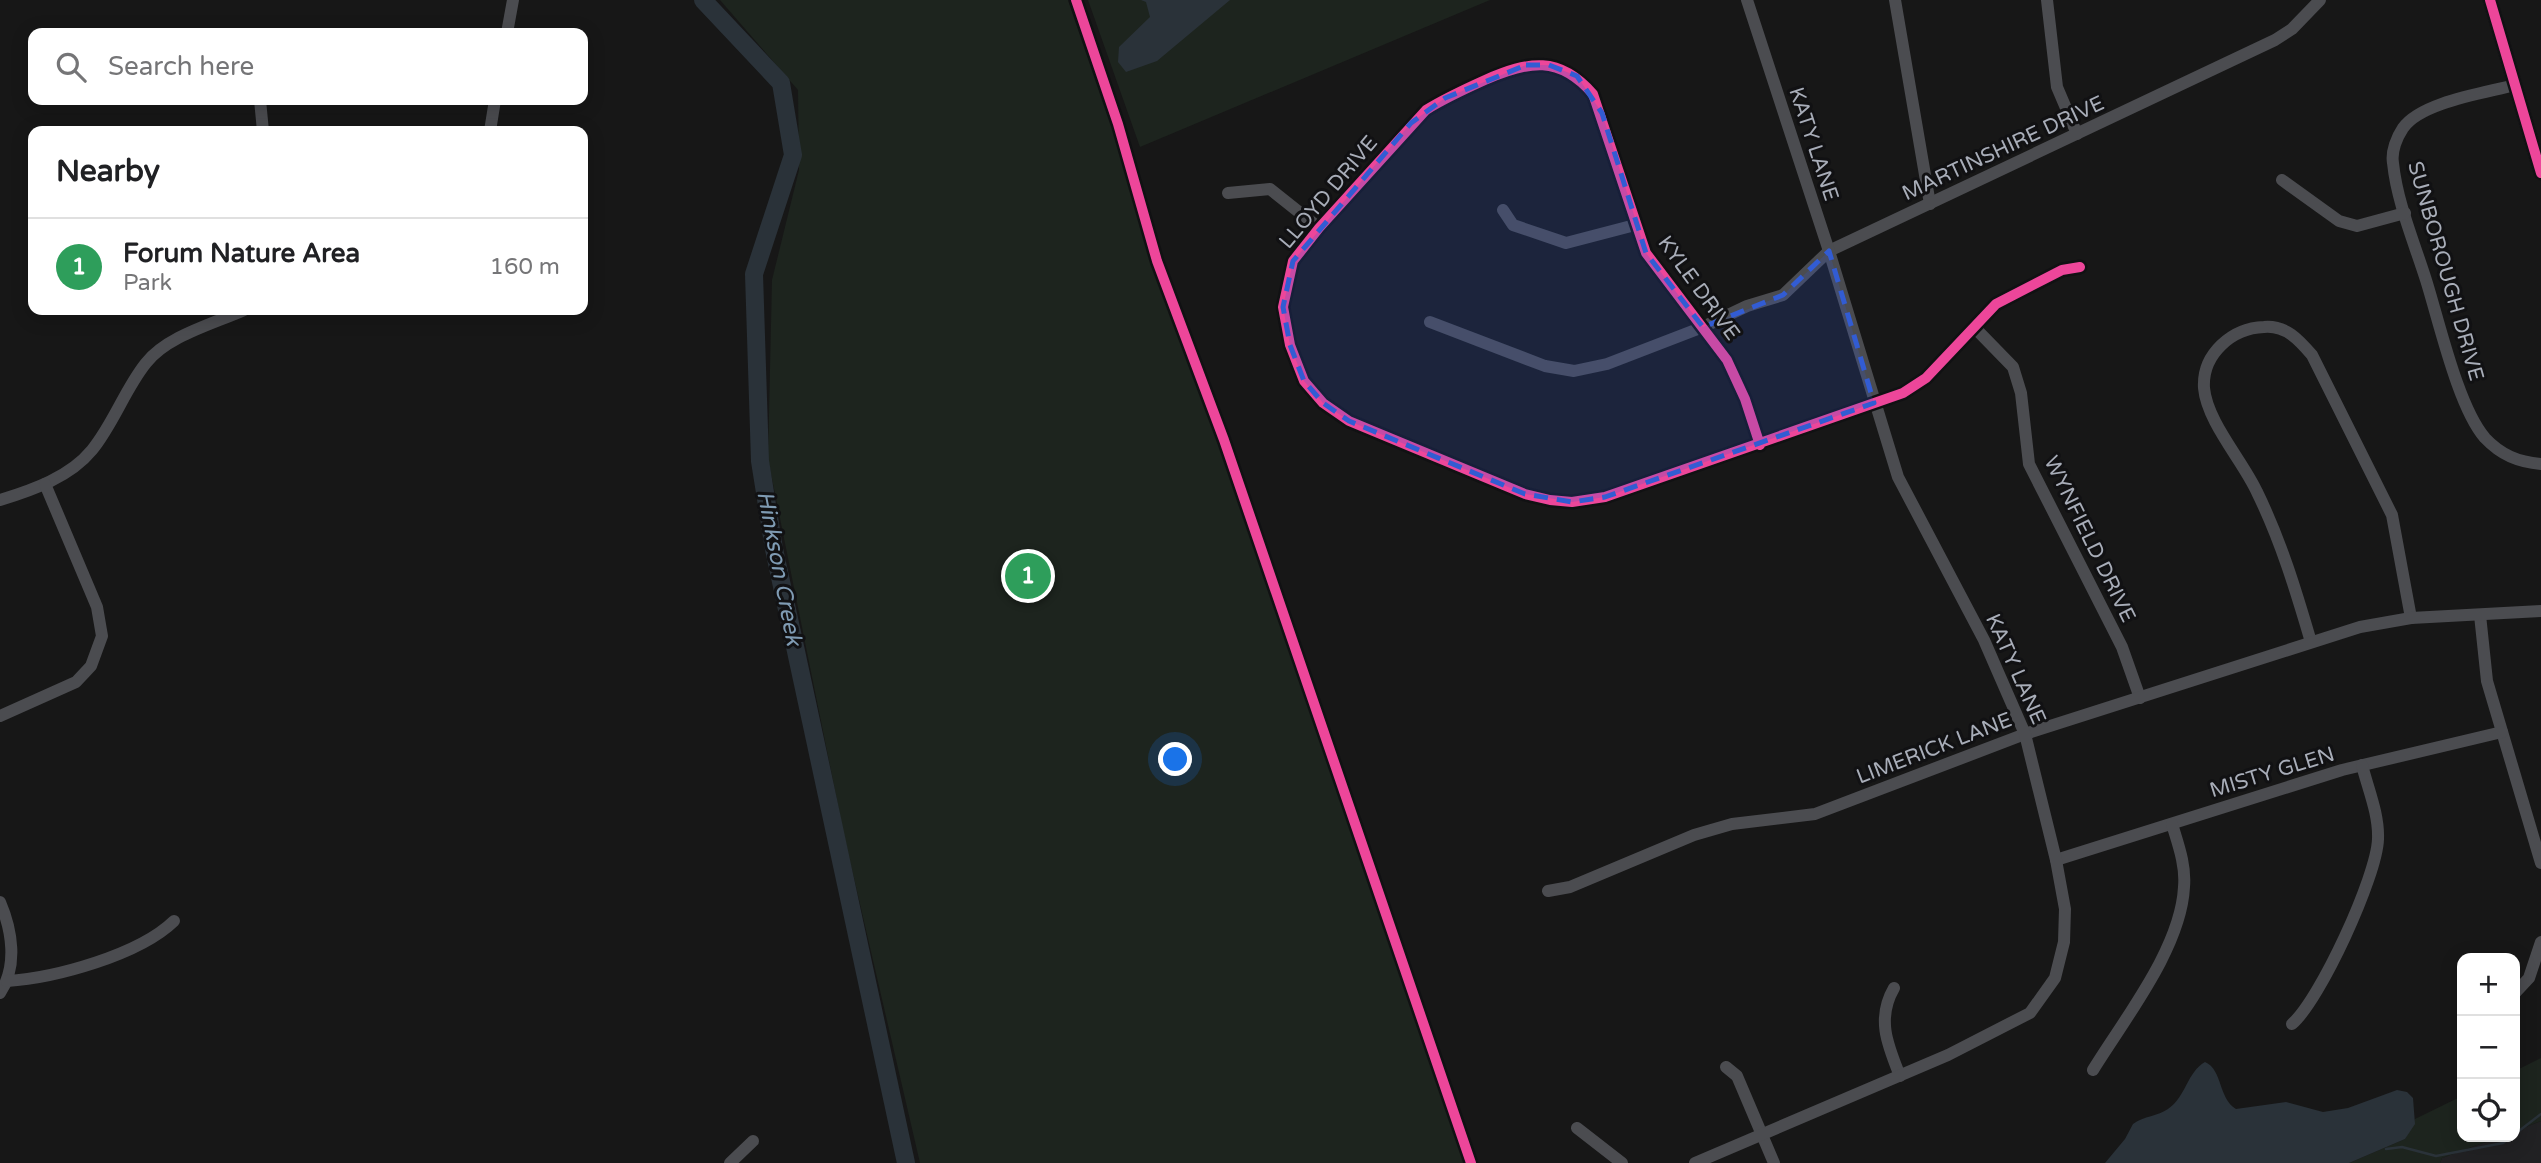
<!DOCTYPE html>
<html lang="en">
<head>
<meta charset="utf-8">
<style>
	:root { --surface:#fff; --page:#f6f6f6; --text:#202124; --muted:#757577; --line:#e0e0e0; --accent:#d93025 }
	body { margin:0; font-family:"Varela Round",sans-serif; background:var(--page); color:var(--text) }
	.controls { position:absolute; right:21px; bottom:21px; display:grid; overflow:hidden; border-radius:14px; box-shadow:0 4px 18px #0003 }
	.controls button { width:63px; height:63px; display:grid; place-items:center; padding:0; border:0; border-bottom:2px solid var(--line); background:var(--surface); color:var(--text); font:35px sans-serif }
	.you { position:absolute; left:1176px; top:760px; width:24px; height:24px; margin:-18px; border:5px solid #fff; border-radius:50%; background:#1a73e8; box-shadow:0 0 0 10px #1a73e833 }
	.badge { display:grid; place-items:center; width:46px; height:46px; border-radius:50%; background:var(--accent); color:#fff; font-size:23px; font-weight:700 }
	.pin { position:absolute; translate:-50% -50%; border:4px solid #fff; box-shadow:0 2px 7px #0006 }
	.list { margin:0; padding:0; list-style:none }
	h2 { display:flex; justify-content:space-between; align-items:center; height:91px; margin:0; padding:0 28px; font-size:30px }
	h2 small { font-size:23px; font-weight:400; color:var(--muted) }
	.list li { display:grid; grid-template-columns:46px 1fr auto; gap:21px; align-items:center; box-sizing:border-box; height:98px; padding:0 28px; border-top:2px solid var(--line) }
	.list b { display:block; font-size:26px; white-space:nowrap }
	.list p { margin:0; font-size:23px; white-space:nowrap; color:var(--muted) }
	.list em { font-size:23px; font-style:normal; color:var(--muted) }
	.icon { flex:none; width:38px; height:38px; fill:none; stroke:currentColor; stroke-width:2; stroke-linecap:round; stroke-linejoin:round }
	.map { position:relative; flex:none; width:2541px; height:1163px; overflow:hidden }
	.search { position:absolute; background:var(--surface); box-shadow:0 4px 18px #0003; left:28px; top:28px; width:560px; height:77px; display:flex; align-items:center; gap:18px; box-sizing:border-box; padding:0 24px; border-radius:14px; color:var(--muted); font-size:26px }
	.panel { position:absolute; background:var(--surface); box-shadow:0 4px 18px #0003; left:28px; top:126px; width:560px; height:189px; border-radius:14px }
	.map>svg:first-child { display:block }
</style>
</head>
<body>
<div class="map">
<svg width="2541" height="1163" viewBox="0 0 2541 1163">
	<rect width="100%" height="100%" fill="#171717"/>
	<path fill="#212123" d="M2541 1121V1163H2440L2442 1158 2499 1137H2515V1131Z"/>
	<g fill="#1d241e">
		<path d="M720 0H1068L1469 1163H920L844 835 768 459 772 280 799 170 798 90Z"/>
		<path d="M1088 0H1490L1140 147Z"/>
		<path d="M2541 1058V1121L2515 1131V1071Z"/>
		<path d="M2462 1096V1137H2499L2442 1158 2440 1163H2349L2405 1139 2415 1119Z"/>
	</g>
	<g fill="#2a3239">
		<path d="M1141 0H1230L1157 61 1126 72 1118 62 1119 47 1150 17 1146 2Z"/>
		<path d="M2205 1062C2223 1070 2218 1098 2236 1109L2286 1102 2323 1112 2348 1108 2397 1090 2407 1092 2413 1098 2415 1124 2405 1139 2349 1163H2105L2125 1139 2133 1124C2144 1116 2158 1116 2168 1109 2186 1097 2187 1072 2205 1062Z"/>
	</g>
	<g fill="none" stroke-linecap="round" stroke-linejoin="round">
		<g stroke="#2a3239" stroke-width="2.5">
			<path d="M2515 1134 2541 1114"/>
			<path d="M2386 1149 2402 1147 2436 1156 2503 1143 2511 1137"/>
		</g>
		<path stroke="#2a3239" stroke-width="18" d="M703 0 781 83 793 155 754 274 760 461 774 549 906 1163"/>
		<g stroke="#4b4c50" stroke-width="12">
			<path d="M1895 0 1930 204"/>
			<path d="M2047 0 2057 87 2077 134"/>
			<path d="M507 33 513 0"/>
			<path d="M2515 85C2485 93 2421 102 2403 128 2397 137 2391 151 2393 163 2397 202 2414 242 2426 280 2439 321 2458 407 2485 438 2501 455 2518 462 2541 464"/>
			<path d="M260 100 263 131"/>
			<path d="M490 131 495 100"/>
			<path d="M2282 180 2339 221 2357 226 2405 213"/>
			<path d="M1228 193 1270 189 1319 228"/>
			<path d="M1503 210 1513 225 1566 243 1635 225"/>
			<path d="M1430 322 1545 366 1574 371 1607 364 1703 327 1747 306 1783 295 1829 251 2275 40 2292 29 2320 0"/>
			<path d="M1974 327 2013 367 2021 393 2029 464 2122 647 2140 698"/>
			<path d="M1760 445 1745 399 1727 360 1646 253 1593 94C1559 55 1529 61 1485 80 1465 89 1445 98 1426 110L1319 228 1293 261 1283 307 1290 345 1304 381 1323 403 1349 421 1525 494 1550 500 1572 502 1605 497 1903 393 1926 378 1996 304 2062 270 2080 267"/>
			<path d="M0 500C33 490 70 477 92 450 114 423 125 389 146 363 167 336 213 324 244 310"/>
			<path d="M2480 615 2487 681 2541 863"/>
			<path d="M2311 642C2296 591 2281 541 2257 492 2243 461 2207 422 2204 388 2202 354 2232 328 2264 327 2286 325 2299 340 2312 355L2392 515 2411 618"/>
			<path d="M0 716 76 682 91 666 102 636 97 607 45 484"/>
			<path d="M2056 860 2342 770 2502 732"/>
			<path d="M1548 891 1570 887 1694 835 1732 824 1815 814 2025 734 2360 627 2411 618 2541 611"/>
			<path d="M0 902C12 930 18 966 0 993"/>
			<path d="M7 981C55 978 139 955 174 921"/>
			<path d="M1894 988C1876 1019 1888 1046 1900 1076"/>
			<path d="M2515 993 2529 978 2541 942"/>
			<path d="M2292 1024C2320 1000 2377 876 2378 839 2379 814 2368 789 2362 765"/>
			<path d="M1726 1067 1737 1076 1774 1163"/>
			<path d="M2093 1070C2125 1018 2181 948 2184 887 2186 865 2178 844 2172 824"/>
			<path d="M1577 1128 1622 1163"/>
			<path d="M730 1163 753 1141"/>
			<path d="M1695 1163 1948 1055 2030 1013 2055 978 2064 942 2065 909 2056 860 2025 734 1984 640 1898 477 1829 251 1747 0"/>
		</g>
		<path stroke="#4b4c50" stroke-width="14" d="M2490 0 2541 173"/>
		<defs>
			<g id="cycleway">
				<path d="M1076 0 1118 124 1157 261 1224 440 1471 1163"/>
				<path d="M2490 0 2541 173"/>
				<path d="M1760 445 1745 399 1727 360 1646 253 1593 94C1559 55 1529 61 1485 80 1465 89 1445 98 1426 110L1319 228 1293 261 1283 307 1290 345 1304 381 1323 403 1349 421 1525 494 1550 500 1572 502 1605 497 1903 393 1926 378 1996 304 2062 270 2080 267"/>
			</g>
		</defs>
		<use href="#cycleway" stroke="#111113" stroke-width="15"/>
		<use href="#cycleway" stroke="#ed469a" stroke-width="10"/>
	</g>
	<path fill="#325cd3" fill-opacity="0.2" stroke="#325cd3" stroke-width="5" stroke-dasharray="14 9" stroke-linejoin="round" d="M1526 65H1549L1577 76 1602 113 1646 253 1703 327 1783 295 1829 251 1874 403 1605 497 1572 502 1525 494 1349 421 1323 403 1304 381 1290 345 1283 307 1293 261 1411 123 1445 98Z"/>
	<g text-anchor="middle" stroke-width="6" stroke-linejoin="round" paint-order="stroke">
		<g font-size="21" fill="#a8adb8" stroke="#111113">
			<text transform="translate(1814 144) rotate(72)" y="7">KATY LANE</text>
			<text transform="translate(2003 148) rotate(-25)" y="7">MARTINSHIRE DRIVE</text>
			<text transform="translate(1328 192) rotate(-50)" y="7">LLOYD DRIVE</text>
			<text transform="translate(2446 271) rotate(74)" y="7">SUNBOROUGH DRIVE</text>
			<text transform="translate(1699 288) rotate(54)" y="7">KYLE DRIVE</text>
			<text transform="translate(2090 539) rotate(64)" y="7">WYNFIELD DRIVE</text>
			<text transform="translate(2016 669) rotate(66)" y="7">KATY LANE</text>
			<text transform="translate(1934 748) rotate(-21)" y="7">LIMERICK LANE</text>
			<text transform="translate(2272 772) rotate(-17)" y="7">MISTY GLEN</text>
		</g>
		<g font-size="23" font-style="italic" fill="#7f9bb3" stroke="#111113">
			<text transform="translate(780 568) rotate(79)" y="8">Hinkson Creek</text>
		</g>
	</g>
</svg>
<div class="controls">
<button>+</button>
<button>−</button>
<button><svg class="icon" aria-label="locate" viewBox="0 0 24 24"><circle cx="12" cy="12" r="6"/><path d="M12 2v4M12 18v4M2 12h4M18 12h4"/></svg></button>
</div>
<div class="you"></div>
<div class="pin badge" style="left:1028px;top:576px;background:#2e9e5b">1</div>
<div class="search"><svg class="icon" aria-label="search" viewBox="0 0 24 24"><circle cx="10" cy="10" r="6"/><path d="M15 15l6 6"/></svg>Search here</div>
<section class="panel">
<h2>Nearby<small></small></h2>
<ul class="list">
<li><span class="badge" style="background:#2e9e5b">1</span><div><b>Forum Nature Area</b><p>Park</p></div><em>160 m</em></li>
</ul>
</section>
</div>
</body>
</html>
